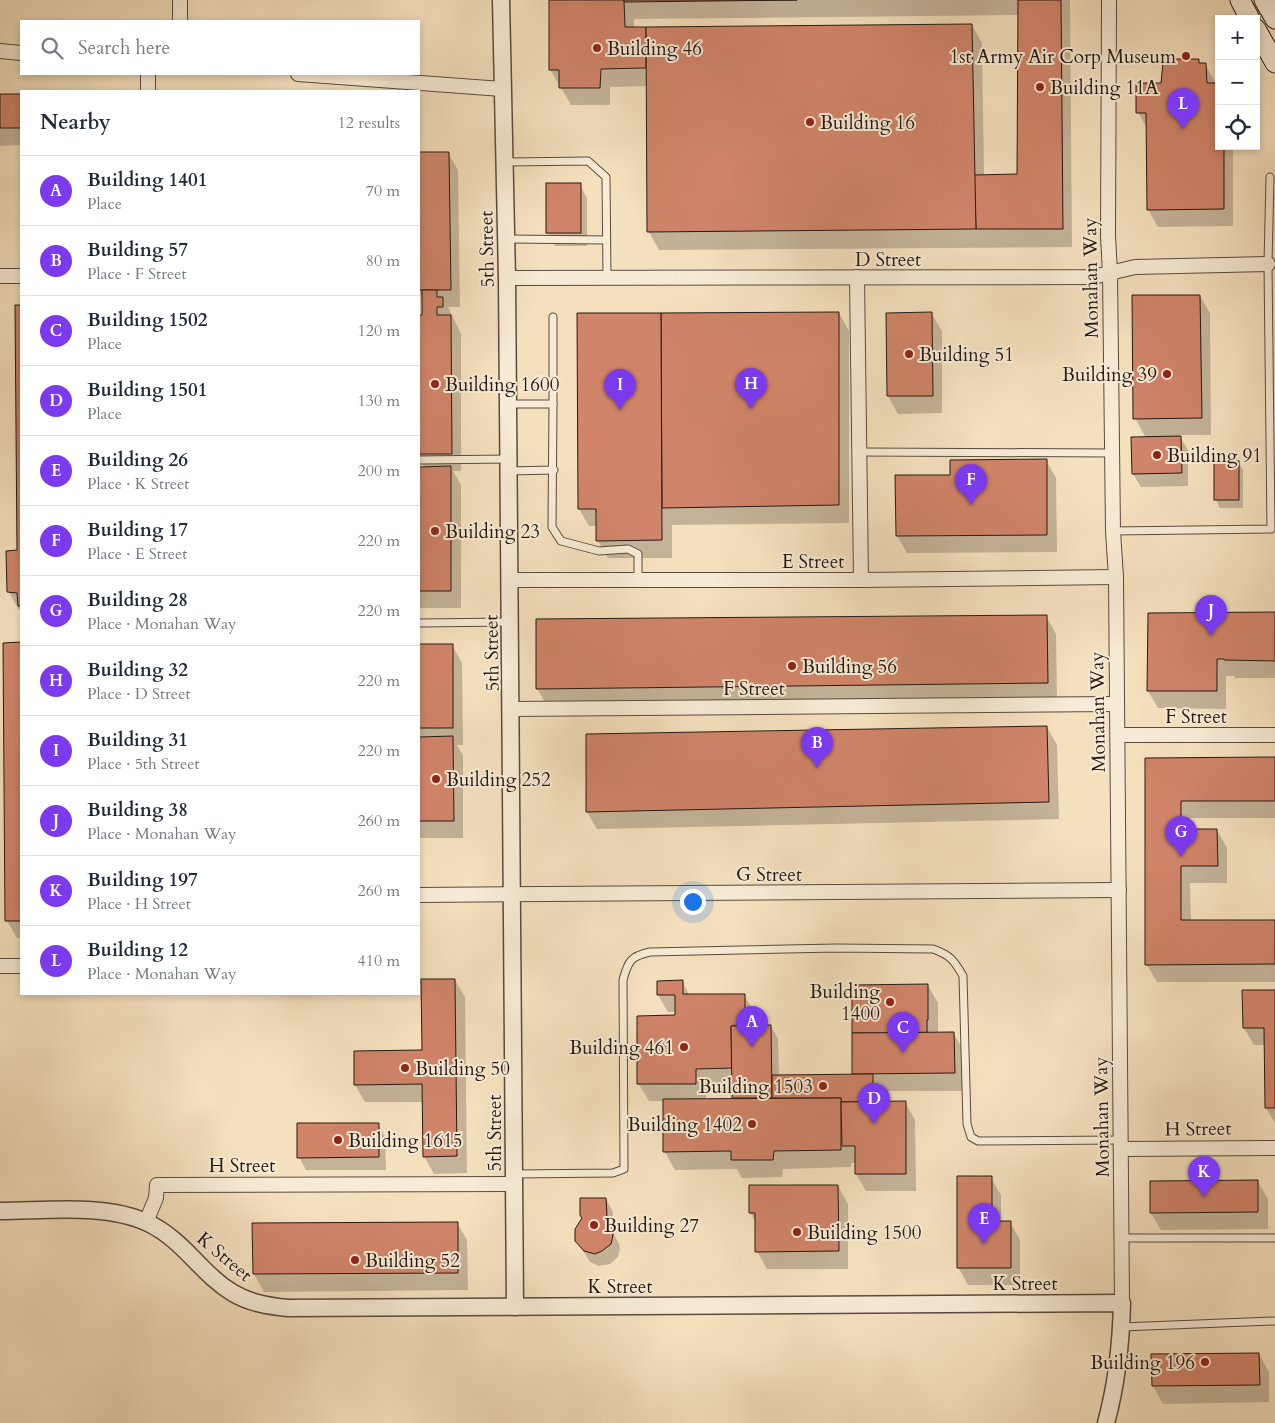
<!DOCTYPE html>
<html lang="en">
<head>
<meta charset="utf-8">
<style>
	:root { --surface:#fff; --page:#f2f2f3; --text:#1f2937; --muted:#747a83; --line:#e0e1e3; --accent:#7c3aed }
	body { margin:0; font-family:Cardo,serif; background:var(--page); color:var(--text) }
	.controls { position:absolute; right:15px; top:15px; display:grid; overflow:hidden; border-radius:0px; box-shadow:0 2px 8px #0003 }
	.controls button { width:45px; height:45px; display:grid; place-items:center; padding:0; border:0; border-bottom:1px solid var(--line); background:var(--surface); color:var(--text); font:25px sans-serif }
	.you { position:absolute; left:692px; top:901px; width:18px; height:18px; margin:-12px; border:4px solid #fff; border-radius:50%; background:#1a73e8; box-shadow:0 0 0 8px #1a73e833 }
	.badge { display:grid; place-items:center; width:32px; height:32px; border-radius:50%; background:var(--accent); color:#fff; font-size:16px; font-weight:700 }
	.pin { position:absolute; translate:-50% -41px; filter:drop-shadow(0 1px 2px #0008) }
	.pin::after { content:''; position:absolute; top:26px; width:18px; height:15px; background:inherit; clip-path:polygon(0 0,100% 0,50% 100%) }
	.list { margin:0; padding:0; list-style:none }
	h2 { display:flex; justify-content:space-between; align-items:center; height:65px; margin:0; padding:0 20px; font-size:21px }
	h2 small { font-size:16px; font-weight:400; color:var(--muted) }
	.list li { display:grid; grid-template-columns:32px 1fr auto; gap:15px; align-items:center; box-sizing:border-box; height:70px; padding:0 20px; border-top:1px solid var(--line) }
	.list b { display:block; font-size:19px; white-space:nowrap }
	.list p { margin:0; font-size:16px; white-space:nowrap; color:var(--muted) }
	.list em { font-size:16px; font-style:normal; color:var(--muted) }
	.icon { flex:none; width:28px; height:28px; fill:none; stroke:currentColor; stroke-width:2; stroke-linecap:round; stroke-linejoin:round }
	.map { position:relative; flex:none; width:1275px; height:1423px; overflow:hidden }
	.search { position:absolute; background:var(--surface); box-shadow:0 2px 8px #0003; left:20px; top:20px; width:400px; height:55px; display:flex; align-items:center; gap:12px; box-sizing:border-box; padding:0 18px; border-radius:0px; color:var(--muted); font-size:19px }
	.panel { position:absolute; background:var(--surface); box-shadow:0 2px 8px #0003; left:20px; top:90px; width:400px; height:905px; border-radius:0px }
	.map>svg:first-child { display:block }
</style>
</head>
<body>
<div class="map">
<svg width="1275" height="1423" viewBox="0 0 1275 1423">
	<rect width="100%" height="100%" fill="#f5e0be"/>
	<filter id="stains"><feTurbulence type="fractalNoise" baseFrequency=".004" numOctaves="4"/><feColorMatrix values="0 0 0 0 .2 0 0 0 0 .09 0 0 0 0 .02 0 0 0 .5 -.17"/></filter>
	<radialGradient id="worn" r=".72"><stop offset=".6" stop-color="#630" stop-opacity="0"/><stop offset="1" stop-color="#630" stop-opacity=".3"/></radialGradient>
	<g fill="#0003" fill-rule="evenodd">
		<path d="M550 0H1070L1072 247 659 250 649 232 648 86 610 87V105H571L550 69ZM1020 15 1019 175 984 176 982 43 972 25 634 28V19Z"/>
		<path d="M1198 60 1201 64H1205L1215 82 1219 146H1233V226L1158 227 1148 209V130L1138 112 1162 84Z"/>
		<path d="M21 95V145L0 146V96Z"/>
		<path d="M419 153H448L458 170 460 307H448L461 334V471H453L461 485V608H419V468H425L419 457V316H423V301L419 293Z"/>
		<path d="M580 185 587 198V246H555L547 233Z"/>
		<path d="M1200 296 1210 313 1211 435H1179L1188 450V486L1141 487 1133 474 1146 438 1135 418Z"/>
		<path d="M16 307H21V610H19L9 592 19 551Z"/>
		<path d="M839 313 849 331V523L672 525V558H608L598 541V526H589L579 509 578 315Z"/>
		<path d="M931 313 942 331V413L898 414 888 396 887 314Z"/>
		<path d="M1046 460 1056 478 1057 552 907 553 897 536 952 476Z"/>
		<path d="M1238 462 1243 470V508H1220L1216 500Z"/>
		<path d="M1275 613V678H1235L1234 676H1226V709L1158 708 1148 691Z"/>
		<path d="M1046 616 1056 634 1057 700 547 706 537 688Z"/>
		<path d="M4 644H21V938H17L7 921Z"/>
		<path d="M419 645H452L462 663 463 745H457L463 755V838H419Z"/>
		<path d="M1047 727 1057 745 1059 819 597 829 587 812Z"/>
		<path d="M1275 758V818H1190V831L1217 830 1227 848V883H1190L1191 921H1275V982H1157L1147 965 1146 759Z"/>
		<path d="M455 980 465 997 467 1173 434 1174 424 1156 423 1102H365L355 1085 423 1052Z"/>
		<path d="M682 981 690 996 744 995 754 1012V1027L771 1026 778 1039 779 1076H854L853 986H928L938 1003V1034H954L964 1051V1091H880V1103L905 1102 915 1120 916 1191H866L856 1174V1163H851V1167L783 1169 782 1177 742 1178 737 1169 675 1170 665 1152 664 1101H649L638 1083 677 1017V1012H668L658 995ZM733 1085 735 1100H706V1086Z"/>
		<path d="M1275 991V1123L1266 1108V1045H1254L1244 1028Z"/>
		<path d="M378 1124 385 1137 386 1170H306L299 1157Z"/>
		<path d="M991 1178 1001 1195V1222H1010L1020 1240V1285H968L958 1267Z"/>
		<path d="M1258 1182 1268 1199V1229L1161 1230 1151 1213Z"/>
		<path d="M838 1186 848 1204V1269H767L757 1251 756 1223 750 1212Z"/>
		<path d="M606 1199 613 1212 612 1230 619 1244 620 1249 618 1257 610 1264 599 1266 590 1262 577 1241Z"/>
		<path d="M457 1223 467 1240 468 1290 264 1292 254 1274 253 1225Z"/>
		<path d="M1259 1354 1269 1372V1402L1163 1404 1153 1386 1152 1355Z"/>
	</g>
	<g fill="#d08469" stroke="#261914">
		<path d="M549 0H624L625 27H646V68L601 69 600 88H559V70H549Z"/>
		<path d="M624 0H797L624 2Z"/>
		<path d="M1018 0H1061L1063 229H976L974 175 1017 174Z"/>
		<path d="M972 24 976 229 647 232 646 27Z"/>
		<path d="M1169 59H1199V63H1206L1207 83H1219V146H1224V209L1147 210 1146 113H1136V83H1161L1163 63H1169Z"/>
		<rect x="0" y="94" width="21" height="34"/>
		<path d="M419 152H449L451 290H419Z"/>
		<rect x="546" y="183" width="35" height="50"/>
		<path d="M422 290H437V297H443V307H437V315H451L452 454H419V315H422Z"/>
		<path d="M1132 295H1200L1202 418 1133 419Z"/>
		<path d="M15 305H21V606H18L17 593 7 592 6 551 17 550Z"/>
		<path d="M839 312V505L662 508 661 313Z"/>
		<path d="M932 312 933 396H887L886 313Z"/>
		<path d="M577 313H661L662 540 596 541V509H578Z"/>
		<path d="M1181 436 1182 473 1132 474 1131 437Z"/>
		<path d="M1047 459V535L896 536 895 475H950V460Z"/>
		<rect x="1214" y="461" width="25" height="39"/>
		<path d="M451 466V591H419V467Z"/>
		<path d="M1275 612V661L1224 660V659H1217V691H1147L1148 613Z"/>
		<path d="M1047 615 1048 683 536 689V619Z"/>
		<path d="M21 642V921H5L3 643Z"/>
		<rect x="419" y="644" width="34" height="84"/>
		<path d="M1047 726 1049 802 586 812V734Z"/>
		<path d="M453 736 454 821H419V737Z"/>
		<path d="M1275 757V801H1181V829H1217L1218 866H1181V920H1275V964L1145 965V758Z"/>
		<path d="M421 979H455L457 1156 423 1157 422 1084 354 1085V1051L422 1050Z"/>
		<path d="M683 980V994H745V1026H731L732 1068 696 1069V1084H637V1016L675 1015V995H657V981Z"/>
		<path d="M928 984V1020H927V1033H852V985Z"/>
		<path d="M1242 990H1275V1108H1265L1264 1028H1243Z"/>
		<path d="M771 1025 772 1098H732L731 1026Z"/>
		<path d="M954 1032 955 1073 852 1074V1033Z"/>
		<path d="M873 1074V1102H841V1098H772V1075Z"/>
		<path d="M841 1098V1150L774 1151 773 1160H731V1151L663 1152V1099Z"/>
		<path d="M906 1101V1174H855V1146H842L841 1102Z"/>
		<path d="M297 1123H379V1157L297 1158Z"/>
		<path d="M957 1176H992V1221H1011V1268H957Z"/>
		<path d="M1258 1180V1212L1150 1213V1181Z"/>
		<path d="M749 1185H838L839 1251 755 1252V1213H749Z"/>
		<path d="M580 1198H606L607 1215 605 1218 612 1226 613 1235 611 1244 602 1251 595 1254 584 1251 575 1241V1229L582 1218 580 1215Z"/>
		<path d="M458 1222V1273L253 1274 252 1223Z"/>
		<path d="M1259 1353 1260 1385 1152 1386 1151 1354Z"/>
	</g>
	<g fill="none" stroke-linecap="round" stroke-linejoin="round">
		<defs>
			<g id="service">
				<path d="M505 162 588 161 606 177 607 278"/>
				<path d="M507 239 606 240"/>
				<path d="M553 317V404"/>
				<path d="M509 404H553L552 527 561 541 599 551 628 549 638 554V580"/>
				<path d="M859 452 1112 453"/>
				<path d="M419 460 509 459"/>
				<path d="M509 471 554 470"/>
				<path d="M1113 531 1271 529 1268 264 1270 177"/>
				<path d="M419 623 511 622"/>
				<path d="M514 1174 613 1173 624 1169 623 980C628 961 631 956 650 952L837 948 933 949C950 955 954 960 963 976L967 1124 971 1137 978 1141 1121 1140"/>
				<path d="M1122 1238H1275"/>
				<path d="M1122 1327 1275 1321"/>
			</g>
			<g id="minor">
				<path d="M180 0V21"/>
				<path d="M1109 0 1108 236 1110 273 1113 531 1116 577 1122 1303"/>
				<path d="M0 51 21 53"/>
				<path d="M148 74V91"/>
				<path d="M298 74 502 89"/>
				<path d="M0 276H21"/>
				<path d="M857 277 861 580"/>
				<path d="M507 278 1093 277 1135 267 1268 264"/>
				<path d="M510 580H861L1116 577"/>
				<path d="M511 709 1117 704"/>
				<path d="M1118 735H1275"/>
				<path d="M419 895 1119 890"/>
				<path d="M0 966H21"/>
				<path d="M1122 1149 1275 1148"/>
				<path d="M146 1222 156 1198 157 1185 515 1184"/>
			</g>
			<g id="tertiary">
				<path d="M501 0 507 278 515 1307"/>
				<path d="M0 1211C45 1211 106 1203 148 1223 184 1240 201 1274 233 1293 250 1303 268 1306 288 1308L1122 1303C1121 1344 1117 1383 1106 1423"/>
			</g>
			<g id="secondary">
				<path d="M1240 0 1250 19"/>
				<path d="M1264 0 1275 19"/>
				<path d="M1256 29 1275 63"/>
			</g>
		</defs>
		<use href="#service" stroke="#5a4b3e" stroke-width="9"/>
		<use href="#minor" stroke="#5a4b3e" stroke-width="16"/>
		<use href="#tertiary" stroke="#5a4b3e" stroke-width="19"/>
		<use href="#secondary" stroke="#261914" stroke-width="21"/>
		<use href="#service" stroke="#f8ebd5" stroke-width="7"/>
		<use href="#minor" stroke="#f8ebd5" stroke-width="14"/>
		<use href="#tertiary" stroke="#f8ebd5" stroke-width="16"/>
		<use href="#secondary" stroke="#f8ebd5" stroke-width="19"/>
	</g>
	<g fill="#8f2418" stroke="#f8ebd5" stroke-width="2">
		<circle cx="597" cy="48" r="5"/>
		<circle cx="1186" cy="56" r="5"/>
		<circle cx="1040" cy="87" r="5"/>
		<circle cx="810" cy="122" r="5"/>
		<circle cx="909" cy="354" r="5"/>
		<circle cx="1167" cy="374" r="5"/>
		<circle cx="435" cy="384" r="5"/>
		<circle cx="1157" cy="455" r="5"/>
		<circle cx="435" cy="531" r="5"/>
		<circle cx="792" cy="666" r="5"/>
		<circle cx="436" cy="779" r="5"/>
		<circle cx="890" cy="1002" r="5"/>
		<circle cx="684" cy="1047" r="5"/>
		<circle cx="405" cy="1068" r="5"/>
		<circle cx="823" cy="1086" r="5"/>
		<circle cx="752" cy="1124" r="5"/>
		<circle cx="338" cy="1140" r="5"/>
		<circle cx="594" cy="1225" r="5"/>
		<circle cx="797" cy="1232" r="5"/>
		<circle cx="355" cy="1260" r="5"/>
		<circle cx="1205" cy="1362" r="5"/>
	</g>
	<g text-anchor="middle" stroke-width="4" stroke-linejoin="round" paint-order="stroke">
		<g font-size="19" fill="#261914" stroke="#f8ebd5" text-anchor="start">
			<text x="607" y="55">Building 46</text>
			<text x="1176" y="63" text-anchor="end">1st Army Air Corp Museum</text>
			<text x="1050" y="94">Building 11A</text>
			<text x="820" y="129">Building 16</text>
			<text x="919" y="361">Building 51</text>
			<text x="1157" y="381" text-anchor="end">Building 39</text>
			<text x="445" y="391">Building 1600</text>
			<text x="1167" y="462">Building 91</text>
			<text x="445" y="538">Building 23</text>
			<text x="802" y="673">Building 56</text>
			<text x="446" y="786">Building 252</text>
			<text x="880" y="998" text-anchor="end">Building<tspan x="880" dy="22">1400</tspan></text>
			<text x="674" y="1054" text-anchor="end">Building 461</text>
			<text x="415" y="1075">Building 50</text>
			<text x="813" y="1093" text-anchor="end">Building 1503</text>
			<text x="742" y="1131" text-anchor="end">Building 1402</text>
			<text x="348" y="1147">Building 1615</text>
			<text x="604" y="1232">Building 27</text>
			<text x="807" y="1239">Building 1500</text>
			<text x="365" y="1267">Building 52</text>
			<text x="1195" y="1369" text-anchor="end">Building 196</text>
		</g>
		<g font-size="19" fill="#261914" stroke="#f8ebd5">
			<text transform="translate(486 249) rotate(-91)" y="7">5th Street</text>
			<text x="888" y="266">D Street</text>
			<text transform="translate(1090 278) rotate(-91)" y="7">Monahan Way</text>
			<text x="813" y="568">E Street</text>
			<text transform="translate(491 653) rotate(-91)" y="7">5th Street</text>
			<text x="754" y="695">F Street</text>
			<text transform="translate(1097 712) rotate(-91)" y="7">Monahan Way</text>
			<text x="1196" y="723">F Street</text>
			<text x="769" y="881">G Street</text>
			<text transform="translate(1101 1117) rotate(-91)" y="7">Monahan Way</text>
			<text transform="translate(1198 1128) rotate(-1)" y="7">H Street</text>
			<text transform="translate(494 1133) rotate(-90)" y="7">5th Street</text>
			<text x="242" y="1172">H Street</text>
			<text transform="translate(225 1256) rotate(40)" y="7">K Street</text>
			<text x="1025" y="1290">K Street</text>
			<text x="620" y="1293">K Street</text>
		</g>
	</g>
	<rect width="100%" height="100%" filter="url(#stains)"/>
	<rect width="100%" height="100%" fill="url(#worn)"/>
</svg>
<div class="controls">
<button>+</button>
<button>−</button>
<button><svg class="icon" aria-label="locate" viewBox="0 0 24 24"><circle cx="12" cy="12" r="6"/><path d="M12 2v4M12 18v4M2 12h4M18 12h4"/></svg></button>
</div>
<div class="you"></div>
<div class="pin badge" style="left:752px;top:1047px">A</div>
<div class="pin badge" style="left:817px;top:768px">B</div>
<div class="pin badge" style="left:903px;top:1053px">C</div>
<div class="pin badge" style="left:874px;top:1124px">D</div>
<div class="pin badge" style="left:984px;top:1244px">E</div>
<div class="pin badge" style="left:971px;top:505px">F</div>
<div class="pin badge" style="left:1181px;top:857px">G</div>
<div class="pin badge" style="left:751px;top:409px">H</div>
<div class="pin badge" style="left:620px;top:410px">I</div>
<div class="pin badge" style="left:1211px;top:636px">J</div>
<div class="pin badge" style="left:1204px;top:1197px">K</div>
<div class="pin badge" style="left:1183px;top:129px">L</div>
<div class="search"><svg class="icon" aria-label="search" viewBox="0 0 24 24"><circle cx="10" cy="10" r="6"/><path d="M15 15l6 6"/></svg>Search here</div>
<section class="panel">
<h2>Nearby<small>12 results</small></h2>
<ul class="list">
<li><span class="badge">A</span><div><b>Building 1401</b><p>Place</p></div><em>70 m</em></li>
<li><span class="badge">B</span><div><b>Building 57</b><p>Place · F Street</p></div><em>80 m</em></li>
<li><span class="badge">C</span><div><b>Building 1502</b><p>Place</p></div><em>120 m</em></li>
<li><span class="badge">D</span><div><b>Building 1501</b><p>Place</p></div><em>130 m</em></li>
<li><span class="badge">E</span><div><b>Building 26</b><p>Place · K Street</p></div><em>200 m</em></li>
<li><span class="badge">F</span><div><b>Building 17</b><p>Place · E Street</p></div><em>220 m</em></li>
<li><span class="badge">G</span><div><b>Building 28</b><p>Place · Monahan Way</p></div><em>220 m</em></li>
<li><span class="badge">H</span><div><b>Building 32</b><p>Place · D Street</p></div><em>220 m</em></li>
<li><span class="badge">I</span><div><b>Building 31</b><p>Place · 5th Street</p></div><em>220 m</em></li>
<li><span class="badge">J</span><div><b>Building 38</b><p>Place · Monahan Way</p></div><em>260 m</em></li>
<li><span class="badge">K</span><div><b>Building 197</b><p>Place · H Street</p></div><em>260 m</em></li>
<li><span class="badge">L</span><div><b>Building 12</b><p>Place · Monahan Way</p></div><em>410 m</em></li>
</ul>
</section>
</div>
</body>
</html>
